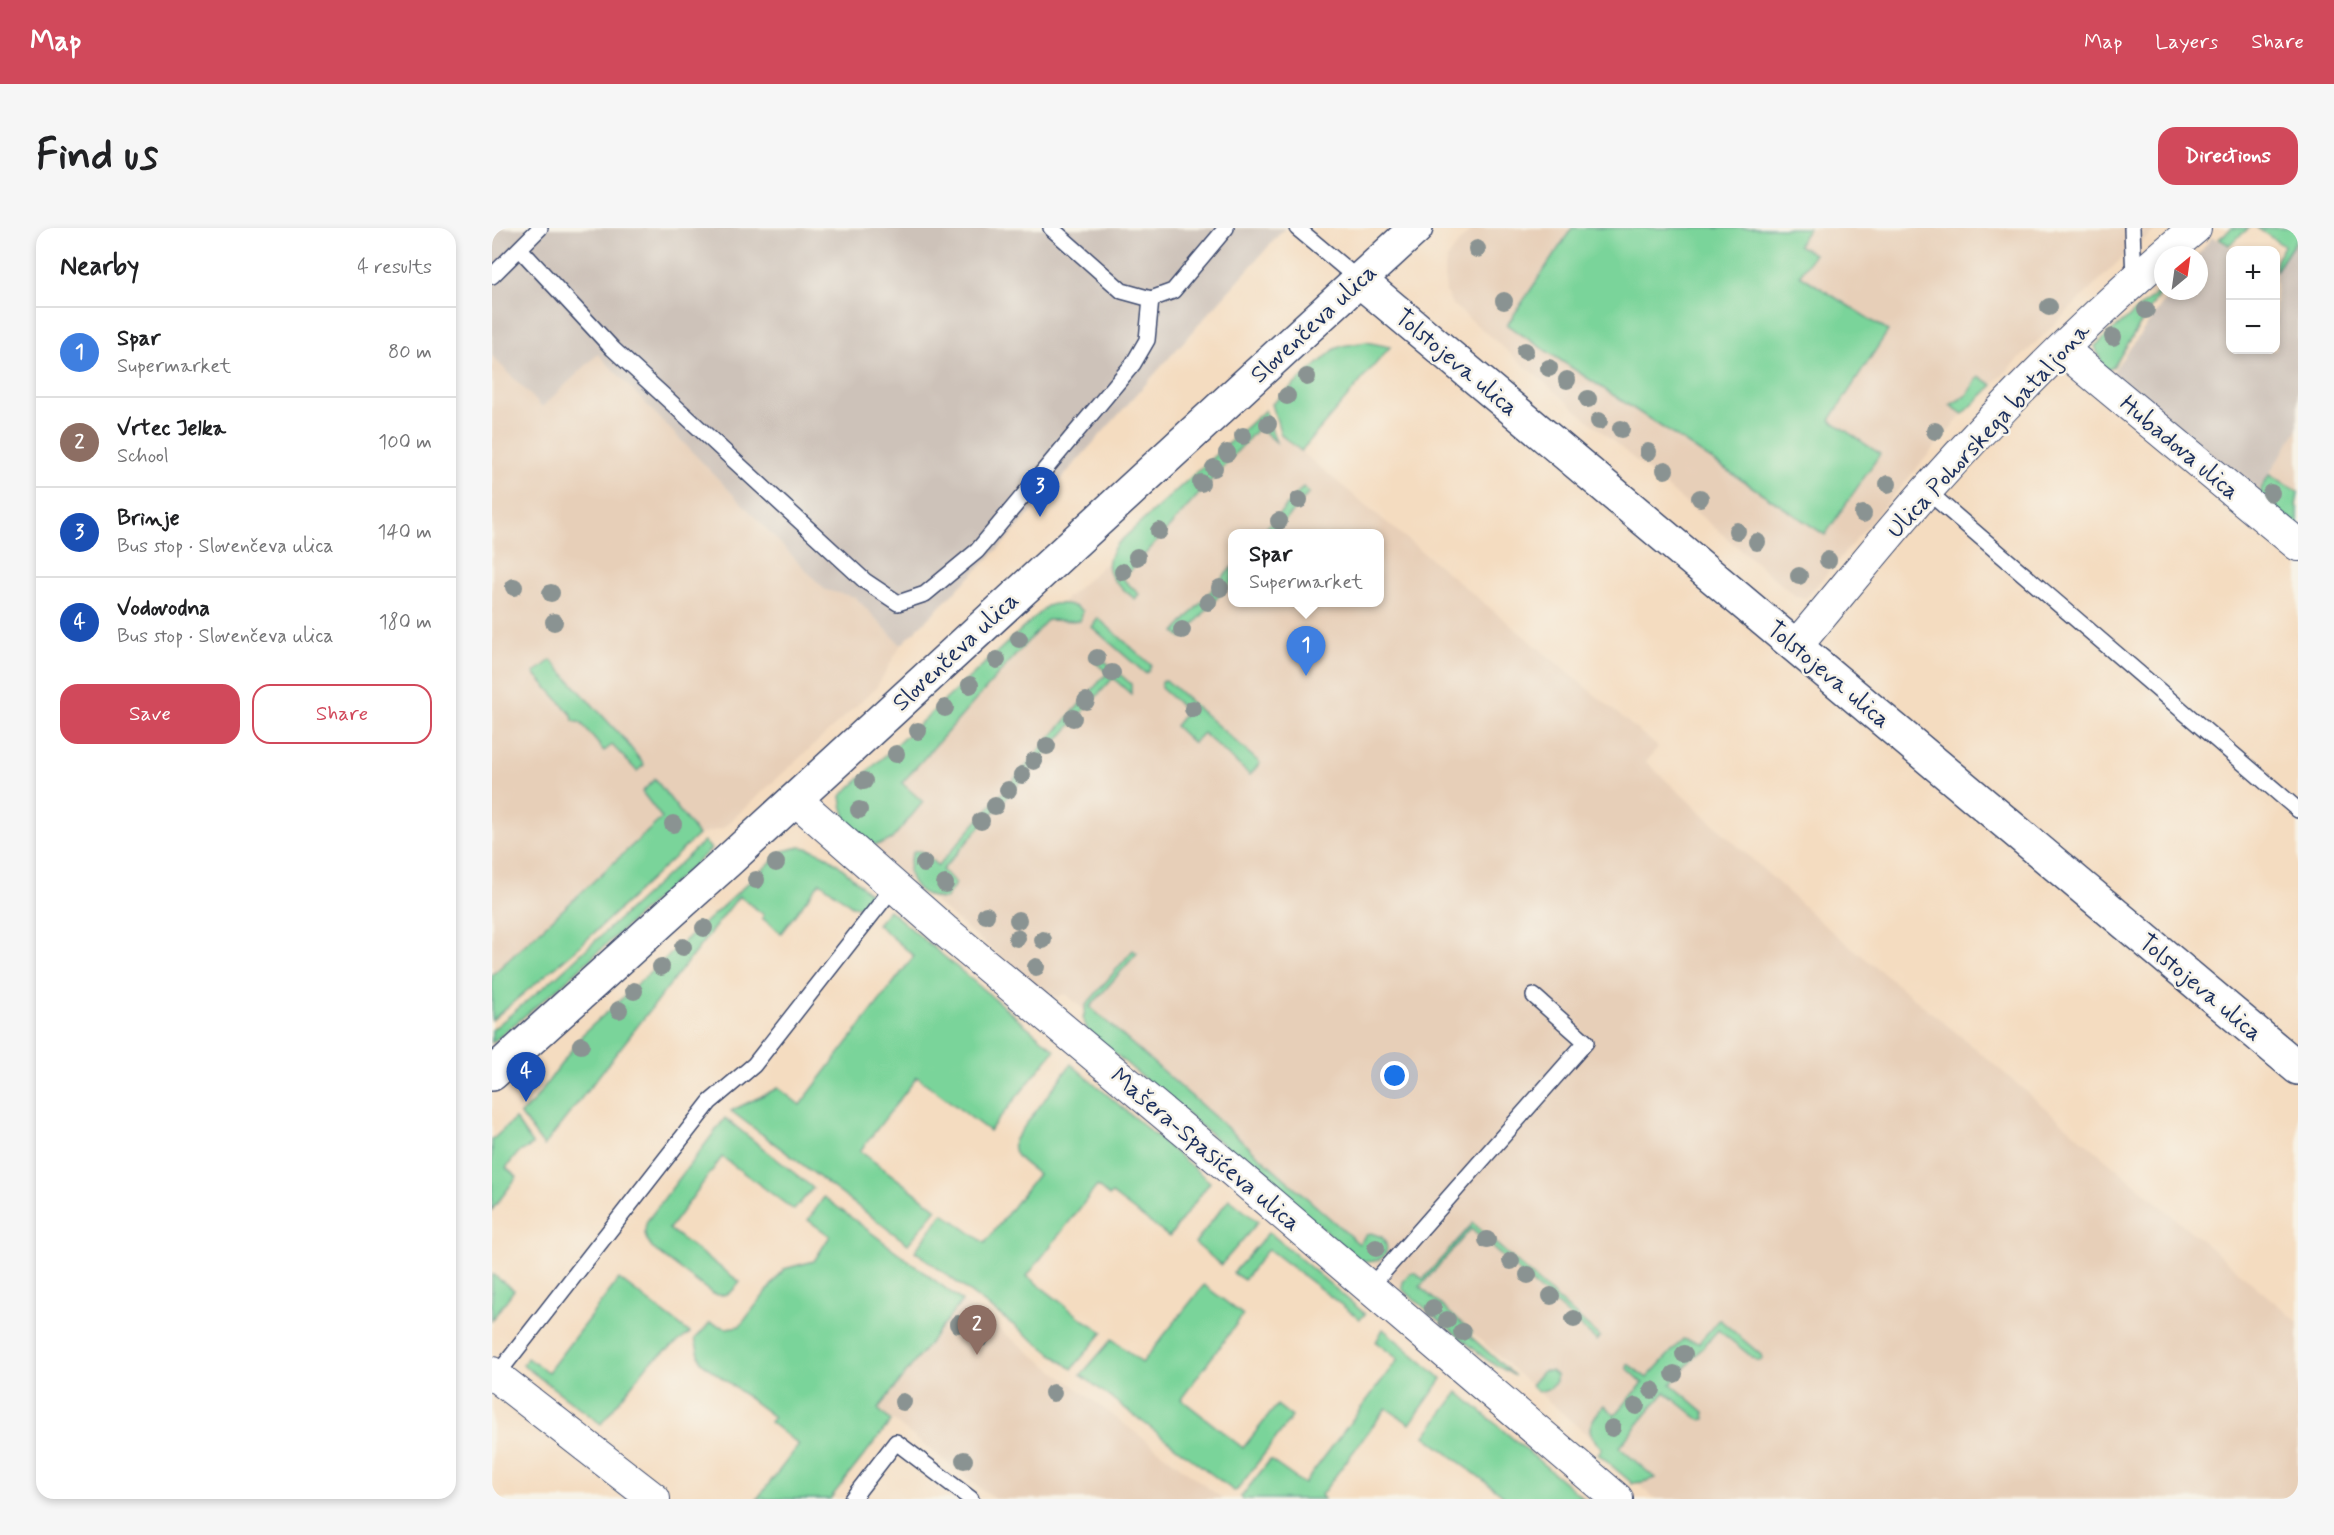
<!DOCTYPE html>
<html lang="en">
<head>
<meta charset="utf-8">
<style>
	:root { --surface:#fff; --page:#f6f6f6; --text:#202124; --muted:#757577; --line:#e0e0e0; --accent:#d1495b }
	body { margin:0; font-family:Mynerve,sans-serif; background:var(--page); color:var(--text) }
	.controls { position:absolute; right:18px; top:18px; display:grid; overflow:hidden; border-radius:12px; box-shadow:0 3px 9px #0003 }
	.controls button { width:54px; height:54px; display:grid; place-items:center; padding:0; border:0; border-bottom:2px solid var(--line); background:var(--surface); color:var(--text); font:30px sans-serif }
	.compass { position:absolute; left:1662px; top:18px; width:54px; height:54px; border-radius:50%; background:var(--surface); box-shadow:0 3px 9px #0003; rotate:29deg }
	.you { position:absolute; left:903px; top:848px; width:21px; height:21px; margin:-15px; border:4px solid #fff; border-radius:50%; background:#1a73e8; box-shadow:0 0 0 9px #1a73e833 }
	.badge { display:grid; place-items:center; width:39px; height:39px; border-radius:50%; background:var(--accent); color:#fff; font-size:20px; font-weight:700 }
	.pin { position:absolute; translate:-50% -50px; filter:drop-shadow(0 2px 3px #0008) }
	.pin::after { content:''; position:absolute; top:32px; width:21px; height:18px; background:inherit; clip-path:polygon(0 0,100% 0,50% 100%) }
	.popup { position:absolute; left:736px; top:301px; width:156px; height:78px; box-sizing:border-box; display:grid; place-content:center; border-radius:12px; background:var(--surface); filter:drop-shadow(0 2px 4px #0005); font-size:20px; white-space:nowrap; color:var(--muted) }
	.popup b { font-size:22px; color:var(--text) }
	.popup::after { content:''; position:absolute; left:50%; top:100%; margin-left:-12px; border:12px solid transparent; border-top-color:var(--surface) }
	.list { margin:0; padding:0; list-style:none }
	h2 { display:flex; justify-content:space-between; align-items:center; height:78px; margin:0; padding:0 24px; font-size:26px }
	h2 small { font-size:20px; font-weight:400; color:var(--muted) }
	.list li { display:grid; grid-template-columns:39px 1fr auto; gap:18px; align-items:center; box-sizing:border-box; height:90px; padding:0 24px; border-top:2px solid var(--line) }
	.list b { display:block; font-size:22px; white-space:nowrap }
	.list p { margin:0; font-size:20px; white-space:nowrap; color:var(--muted) }
	.list em { font-size:20px; font-style:normal; color:var(--muted) }
	.actions { display:flex; gap:12px; padding:18px 24px }
	.actions a { flex:1; padding:14px 0; border:2px solid var(--accent); border-radius:18px; text-align:center; font-size:21px; color:var(--accent) }
	.actions .main { background:var(--accent); color:#fff }
	.map { position:relative; flex:none; width:1806px; height:1271px; overflow:hidden; border-radius:18px }
	header { display:flex; align-items:center; gap:36px; box-sizing:border-box; height:84px; padding:0 30px; background:var(--accent); color:#fff }
	header strong { font-size:28px }
	nav { display:flex; gap:33px; margin-inline-start:auto; font-size:21px }
	.intro { display:flex; align-items:center; justify-content:space-between; box-sizing:border-box; height:144px; padding:0 36px }
	h1 { margin:0; font-size:42px }
	.button { padding:15px 27px; border-radius:18px; background:var(--accent); color:#fff; font-size:21px; font-weight:700 }
	main { display:flex; gap:36px; padding:0 36px }
	aside { flex:1; background:var(--surface); border-radius:18px; box-shadow:0 3px 9px #0003 }
	.map>svg:first-child { display:block }
</style>
</head>
<body>
<header>
<strong>Map</strong>
<nav><a>Map</a><a>Layers</a><a>Share</a></nav>
</header>
<div class="intro"><h1>Find us</h1><a class="button">Directions</a></div>
<main>
<aside>
<h2>Nearby<small>4 results</small></h2>
<ul class="list">
<li><span class="badge" style="background:#3f7fe0">1</span><div><b>Spar</b><p>Supermarket</p></div><em>80 m</em></li>
<li><span class="badge" style="background:#8d6e63">2</span><div><b>Vrtec Jelka</b><p>School</p></div><em>100 m</em></li>
<li><span class="badge" style="background:#1a4fb4">3</span><div><b>Brinje</b><p>Bus stop · Slovenčeva ulica</p></div><em>140 m</em></li>
<li><span class="badge" style="background:#1a4fb4">4</span><div><b>Vodovodna</b><p>Bus stop · Slovenčeva ulica</p></div><em>180 m</em></li>
</ul>
<div class="actions"><a class="main">Save</a><a>Share</a></div>
</aside>
<div class="map">
<svg width="1806" height="1271" viewBox="0 0 1806 1271">
	<rect width="100%" height="100%" fill="#f7f3e8"/>
	<filter id="ink" filterUnits="userSpaceOnUse"><feTurbulence type="fractalNoise" baseFrequency=".0167" numOctaves="2"/><feDisplacementMap in="SourceGraphic" scale="12" xChannelSelector="R" yChannelSelector="G"/><feConvolveMatrix kernelMatrix="1 2 1 2 8 2 1 2 1" color-interpolation-filters="sRGB"/></filter>
	<filter id="wash" filterUnits="userSpaceOnUse"><feTurbulence type="fractalNoise" baseFrequency=".008" numOctaves="4" result="noise"/><feDisplacementMap in="SourceGraphic" scale="24" xChannelSelector="R" yChannelSelector="G"/><feGaussianBlur stdDeviation="1.35" result="paint"/><feColorMatrix in="noise" values="0 0 0 0 0 0 0 0 0 0 0 0 0 0 0 0 0 1.4 0 .05"/><feComposite in="paint" operator="in"/></filter>
	<g filter="url(#wash)">
		<rect width="100%" height="100%" fill="#f4dcc0"/>
		<g fill="#e7cfb8" fill-rule="evenodd">
			<path d="M982 0H1666L1627 33 1471 186 1314 370 1303 368 960 76 954 65 952 43 955 31 969 12Z"/>
			<path d="M105 125 333 362 363 369 409 417 384 460 231 600 206 607 88 718 0 792V128L50 179Z"/>
			<path d="M767 199 783 213 789 207 1166 519 1154 534 1331 696 1466 806 1806 1094V1271H1164L1146 1256 1140 1255 1106 1226 1110 1220 1046 1164 1055 1162 1064 1147 1062 1145 1059 1143H1051L1039 1157 980 1105 977 1107 911 1053 910 1061 880 1035 885 1034 894 1023 893 1013 866 1022 574 766 565 769 554 767 363 607 354 595 349 568 555 378 569 375 615 334 617 342 647 366 630 351ZM740 306H888V374H740Z"/>
			<path d="M1806 200V264L1777 247Z"/>
			<path d="M470 1073 731 1271H502L386 1181Z"/>
		</g>
		<g fill="#cdc2b9">
			<path d="M0 0H793L511 316 409 417 363 369 333 362 106 126 50 179 0 128Z"/>
			<path d="M1720 9 1744 22H1738V122H1784V43L1806 9V201L1762 269 1619 146 1680 63H1707L1706 27Z"/>
		</g>
		<g fill="#7ad49a" stroke="#4a827c" stroke-width="1.5">
			<path d="M1080 0H1317L1306 17 1322 26 1308 47 1396 103 1338 192 1388 226 1333 307 1015 97Z"/>
			<path d="M1740 0H1757L1737 17 1727 11Z"/>
			<path d="M1765 0H1806V9L1784 43V32L1792 18Z"/>
			<path d="M1671 60 1622 138 1616 142 1611 139 1603 118Z"/>
			<path d="M874 114 898 119 809 223 789 207 780 176 843 121 850 118Z"/>
			<path d="M1487 148 1501 157 1471 186 1458 177 1475 167Z"/>
			<path d="M773 182 784 214 767 199 631 351 647 366 643 371C623 354 606 344 624 317Z"/>
			<path d="M1777 247 1806 264 1804 278 1806 280V301L1769 267V261Z"/>
			<path d="M811 259 817 265 782 305H770Z"/>
			<path d="M740 339V353L690 410 683 404Z"/>
			<path d="M562 376C573 375 581 376 591 383L588 393 555 392 410 555 431 574 400 611C368 630 351 594 349 568L555 378Z"/>
			<path d="M606 390 659 437 657 443 653 445 600 399Z"/>
			<path d="M600 427 607 428 639 456V466L621 450 450 642 464 655 453 671C426 671 408 648 422 623H429L446 638 615 445 598 429Z"/>
			<path d="M59 432 132 511 152 537 145 543 120 517 112 523 89 495 81 493 80 487 42 445Z"/>
			<path d="M674 452 768 535 758 547 711 505 701 515 683 498 695 483 669 460 670 454Z"/>
			<path d="M163 551 206 607 88 718 0 792V747L170 590 150 564Z"/>
			<path d="M212 613 219 621 72 755 0 815V802L65 748Z"/>
			<path d="M308 619C336 621 359 649 379 667L375 676 366 679 360 678 328 654 289 705 270 690 272 687 247 668 52 918 28 886 42 873 91 806 291 623Z"/>
			<path d="M397 682 563 822 497 903 425 849 368 923 445 981 416 1016 239 883 286 860 308 877 422 728 385 696Z"/>
			<path d="M641 722 645 725 598 779 867 1016 874 1007 879 1005 890 1009C903 1026 886 1037 869 1033L596 803 591 791 594 777Z"/>
			<path d="M579 836 718 954 677 1009 620 966 617 968 605 958 535 1048 589 1090 611 1104 580 1141 423 1023 451 985 493 1015 546 946C535 936 516 928 523 911Z"/>
			<path d="M233 890 321 960 302 982 230 929 177 1001 248 1054C240 1065 235 1069 221 1066L160 1020C153 1010 151 1005 155 993Z"/>
			<path d="M23 891 41 917 26 925 14 940 25 949 0 982V912Z"/>
			<path d="M332 969 470 1073 386 1181 399 1193 338 1271H265L307 1217 278 1194 282 1189 209 1134 203 1111 218 1095 234 1100 248 1098 292 1041 322 1033 338 1008 316 992Z"/>
			<path d="M737 971 766 994 729 1037 703 1015Z"/>
			<path d="M981 995 1108 1109 1105 1113 979 1001 928 1059 980 1104 978 1108 1023 1148 995 1132 910 1061 911 1054 918 1045H923L931 1051Z"/>
			<path d="M777 1004 873 1086 868 1091 776 1021 752 1052 741 1045Z"/>
			<path d="M0 1046 22 1062 0 1092Z"/>
			<path d="M127 1051 198 1105 156 1136 109 1196 31 1137 35 1130 56 1144Z"/>
			<path d="M712 1057 751 1087 689 1171 751 1220 785 1177 800 1189 745 1262 742 1263 589 1147 620 1111 650 1135Z"/>
			<path d="M1227 1091 1269 1127 1270 1131 1268 1133 1264 1132 1226 1102 1179 1156 1212 1184 1213 1191 1208 1192 1173 1164 1127 1219 1163 1250 1152 1254 1140 1255 1106 1226 1110 1220C1091 1203 1097 1195 1112 1177L1123 1187 1151 1155 1135 1140 1136 1136 1155 1150 1191 1111 1207 1115Z"/>
			<path d="M891 1101 950 1151 918 1196 894 1180 829 1267 832 1271H751L749 1269 778 1232 812 1256 906 1131 884 1114Z"/>
			<path d="M1051 1143H1059L1064 1147V1153L1059 1160 1046 1164 1039 1157Z"/>
			<path d="M966 1164 1092 1271H1009L1011 1267 933 1208Z"/>
		</g>
	</g>
	<g filter="url(#ink)">
		<g fill="none" stroke-linecap="round" stroke-linejoin="round">
			<defs>
				<g id="lane">
					<path d="M559 0 630 63 659 71 681 63 734 0"/>
					<path d="M805 0 867 52"/>
					<path d="M1640 0 1642 51"/>
					<path d="M28 21 121 121 373 353 406 375 433 366 485 323 641 136 655 112 659 71"/>
					<path d="M0 48 48 0"/>
					<path d="M1435 263 1806 582"/>
					<path d="M878 1059 1094 814 1042 768"/>
					<path d="M4 1148 218 874 262 837 403 657"/>
					<path d="M360 1271 404 1214 479 1271"/>
				</g>
				<g id="street">
					<path d="M1570 121 1806 317"/>
					<path d="M1304 418C1348 366 1391 312 1436 261 1519 168 1607 80 1703 0"/>
					<path d="M303 571 452 702 742 944 1125 1271"/>
					<path d="M0 1145 162 1271"/>
				</g>
				<g id="secondary">
					<path d="M867 52 1806 840"/>
					<path d="M0 846 237 632 924 0"/>
				</g>
			</defs>
			<use href="#lane" stroke="#3c496d" stroke-width="18"/>
			<use href="#street" stroke="#3c496d" stroke-width="34"/>
			<use href="#secondary" stroke="#3c496d" stroke-width="36"/>
			<use href="#lane" stroke="#fff" stroke-width="15"/>
			<use href="#street" stroke="#fff" stroke-width="32"/>
			<use href="#secondary" stroke="#fff" stroke-width="33"/>
		</g>
		<g fill="#8a9392">
			<circle cx="985" cy="21" r="9"/>
			<circle cx="1012" cy="73" r="9"/>
			<circle cx="1557" cy="79" r="9"/>
			<circle cx="1654" cy="82" r="9"/>
			<circle cx="1621" cy="109" r="9"/>
			<circle cx="1033" cy="123" r="9"/>
			<circle cx="1057" cy="140" r="9"/>
			<circle cx="815" cy="149" r="9"/>
			<circle cx="1075" cy="152" r="9"/>
			<circle cx="795" cy="168" r="9"/>
			<circle cx="1096" cy="171" r="9"/>
			<circle cx="1107" cy="193" r="9"/>
			<circle cx="776" cy="196" r="9"/>
			<circle cx="1129" cy="201" r="9"/>
			<circle cx="1443" cy="203" r="9"/>
			<circle cx="751" cy="208" r="9"/>
			<circle cx="1156" cy="224" r="9"/>
			<circle cx="735" cy="225" r="9"/>
			<circle cx="722" cy="240" r="9"/>
			<circle cx="1173" cy="242" r="9"/>
			<circle cx="709" cy="255" r="9"/>
			<circle cx="1396" cy="256" r="9"/>
			<circle cx="1779" cy="265" r="9"/>
			<circle cx="1208" cy="270" r="9"/>
			<circle cx="807" cy="272" r="9"/>
			<circle cx="1371" cy="286" r="9"/>
			<circle cx="787" cy="293" r="9"/>
			<circle cx="667" cy="303" r="9"/>
			<circle cx="1245" cy="303" r="9"/>
			<circle cx="1265" cy="314" r="9"/>
			<circle cx="645" cy="329" r="9"/>
			<circle cx="1336" cy="332" r="9"/>
			<circle cx="631" cy="344" r="9"/>
			<circle cx="1307" cy="348" r="9"/>
			<circle cx="22" cy="359" r="9"/>
			<circle cx="728" cy="360" r="9"/>
			<circle cx="59" cy="365" r="9"/>
			<circle cx="716" cy="374" r="9"/>
			<circle cx="62" cy="394" r="9"/>
			<circle cx="690" cy="402" r="9"/>
			<circle cx="527" cy="411" r="9"/>
			<circle cx="605" cy="430" r="9"/>
			<circle cx="505" cy="432" r="9"/>
			<circle cx="620" cy="445" r="9"/>
			<circle cx="478" cy="457" r="9"/>
			<circle cx="594" cy="473" r="9"/>
			<circle cx="453" cy="480" r="9"/>
			<circle cx="701" cy="481" r="9"/>
			<circle cx="581" cy="490" r="9"/>
			<circle cx="426" cy="503" r="9"/>
			<circle cx="555" cy="518" r="9"/>
			<circle cx="404" cy="526" r="9"/>
			<circle cx="542" cy="533" r="9"/>
			<circle cx="530" cy="547" r="9"/>
			<circle cx="372" cy="553" r="9"/>
			<circle cx="516" cy="562" r="9"/>
			<circle cx="503" cy="578" r="9"/>
			<circle cx="367" cy="582" r="9"/>
			<circle cx="489" cy="593" r="9"/>
			<circle cx="181" cy="596" r="9"/>
			<circle cx="284" cy="635" r="9"/>
			<circle cx="432" cy="636" r="9"/>
			<circle cx="264" cy="652" r="9"/>
			<circle cx="453" cy="656" r="9"/>
			<circle cx="494" cy="687" r="9"/>
			<circle cx="526" cy="692" r="9"/>
			<circle cx="212" cy="700" r="9"/>
			<circle cx="525" cy="710" r="9"/>
			<circle cx="551" cy="712" r="9"/>
			<circle cx="191" cy="719" r="9"/>
			<circle cx="169" cy="739" r="9"/>
			<circle cx="544" cy="739" r="9"/>
			<circle cx="142" cy="763" r="9"/>
			<circle cx="127" cy="782" r="9"/>
			<circle cx="89" cy="817" r="9"/>
			<circle cx="995" cy="1012" r="9"/>
			<circle cx="884" cy="1020" r="9"/>
			<circle cx="1019" cy="1033" r="9"/>
			<circle cx="1036" cy="1047" r="9"/>
			<circle cx="1059" cy="1068" r="9"/>
			<circle cx="941" cy="1080" r="9"/>
			<circle cx="1082" cy="1091" r="9"/>
			<circle cx="955" cy="1092" r="9"/>
			<circle cx="466" cy="1096" r="9"/>
			<circle cx="970" cy="1104" r="9"/>
			<circle cx="489" cy="1110" r="9"/>
			<circle cx="1192" cy="1126" r="9"/>
			<circle cx="1182" cy="1146" r="9"/>
			<circle cx="1160" cy="1162" r="9"/>
			<circle cx="561" cy="1165" r="9"/>
			<circle cx="411" cy="1174" r="9"/>
			<circle cx="1144" cy="1178" r="9"/>
			<circle cx="1120" cy="1200" r="9"/>
			<circle cx="472" cy="1232" r="9"/>
		</g>
	</g>
	<g text-anchor="middle" stroke-width="5" stroke-linejoin="round" paint-order="stroke">
		<g font-size="24" fill="#1b2f5e" stroke="#f7f3e8">
			<text transform="translate(821 95) rotate(-43)" y="8">Slovenčeva ulica</text>
			<text transform="translate(965 134) rotate(40)" y="8">Tolstojeva ulica</text>
			<text transform="translate(1496 202) rotate(-47)" y="8">Ulica Pohorskega bataljona</text>
			<text transform="translate(1688 219) rotate(40)" y="8">Hubadova ulica</text>
			<text transform="translate(463 423) rotate(-43)" y="8">Slovenčeva ulica</text>
			<text transform="translate(1337 446) rotate(40)" y="8">Tolstojeva ulica</text>
			<text transform="translate(1709 759) rotate(40)" y="8">Tolstojeva ulica</text>
			<text transform="translate(714 921) rotate(40)" y="8">Mašera-Spasićeva ulica</text>
		</g>
	</g>
</svg>
<div class="controls">
<button>+</button>
<button>−</button>
</div>
<svg class="compass" viewBox="-18 -18 36 36"><path d="M0-13l5 13h-10z" fill="#e53935"/><path d="M0 13l5-13h-10z" fill="#757577"/></svg>
<div class="you"></div>
<div class="pin badge" style="left:814px;top:448px;background:#3f7fe0">1</div>
<div class="popup"><b>Spar</b>Supermarket</div>
<div class="pin badge" style="left:485px;top:1127px;background:#8d6e63">2</div>
<div class="pin badge" style="left:548px;top:289px;background:#1a4fb4">3</div>
<div class="pin badge" style="left:34px;top:874px;background:#1a4fb4">4</div>
</div>
</main>
</body>
</html>
